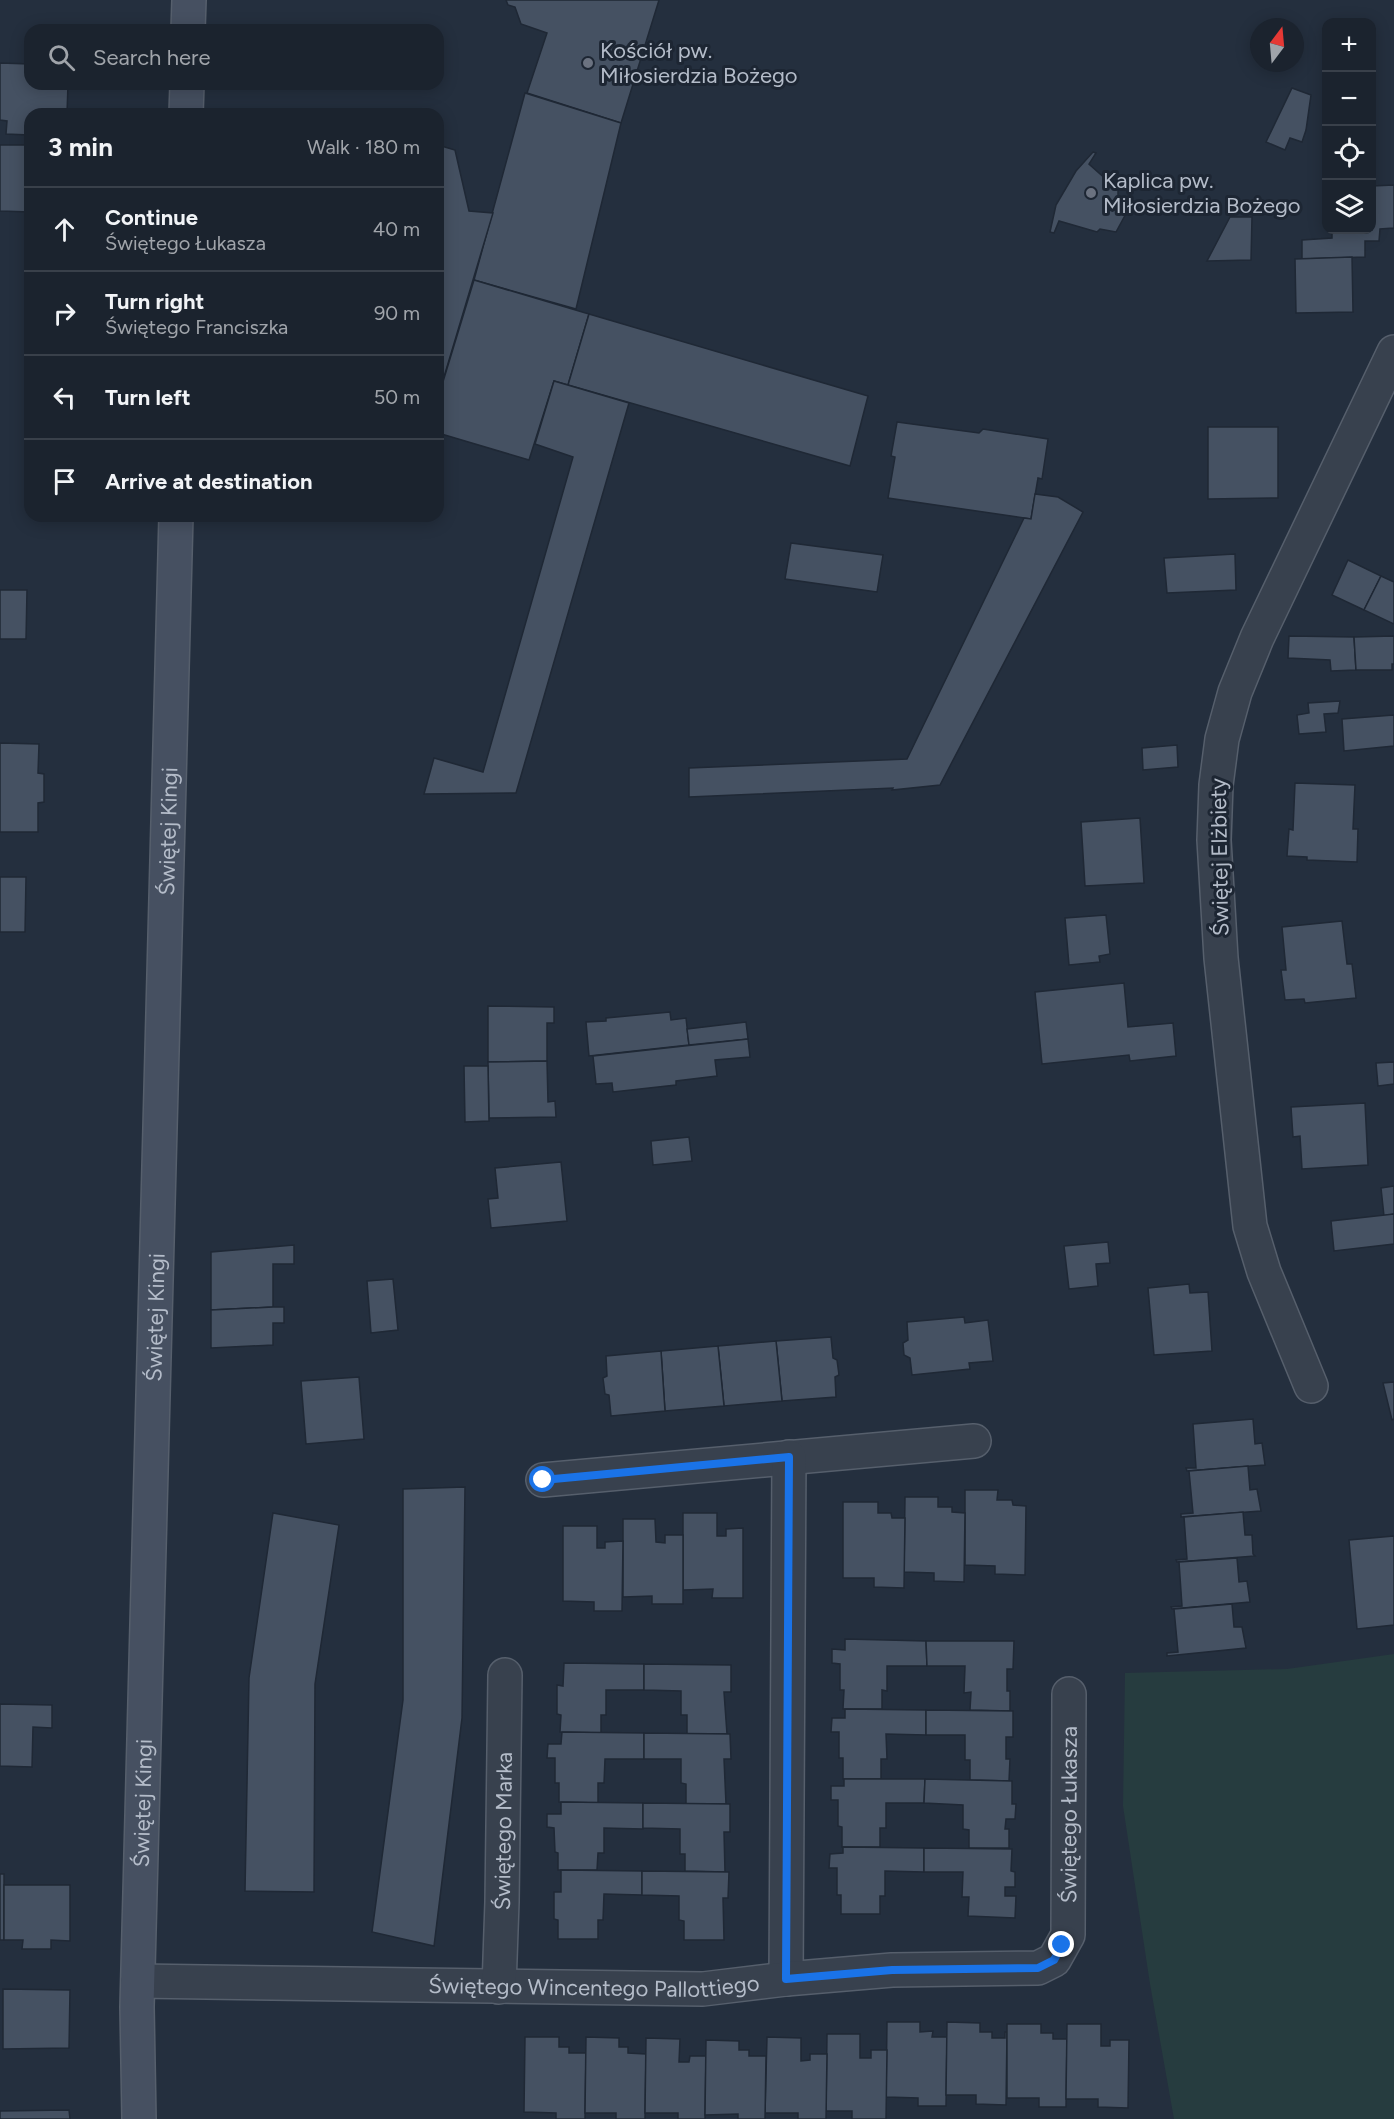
<!DOCTYPE html>
<html lang="en">
<head>
<meta charset="utf-8">
<style>
	:root { --surface:#1b232e; --page:#282f3a; --text:#f1f3f6; --muted:#a0a4aa; --line:#39404a }
	body { margin:0; font-family:Figtree,sans-serif; background:var(--page); color:var(--text) }
	.controls { position:absolute; right:18px; top:18px; display:grid; overflow:hidden; border-radius:12px; box-shadow:0 3px 15px #0003 }
	.controls button { width:54px; height:54px; display:grid; place-items:center; padding:0; border:0; border-bottom:2px solid var(--line); background:var(--surface); color:var(--text); font:30px sans-serif }
	.compass { position:absolute; left:1250px; top:18px; width:54px; height:54px; border-radius:50%; background:var(--surface); box-shadow:0 3px 15px #0003; rotate:16deg }
	.stop { position:absolute; width:18px; height:18px; margin:-14px; border:4px solid #1a73e8; border-radius:50%; background:#fff }
	.stop.end { background:#1a73e8; border-color:#fff; box-shadow:0 2px 6px #0008 }
	.list { margin:0; padding:0; list-style:none }
	h2 { display:flex; justify-content:space-between; align-items:center; height:78px; margin:0; padding:0 24px; font-size:26px }
	h2 small { font-size:20px; font-weight:400; color:var(--muted) }
	.list li { display:grid; grid-template-columns:39px 1fr auto; gap:18px; align-items:center; box-sizing:border-box; height:84px; padding:0 24px; border-top:2px solid var(--line) }
	.list b { display:block; font-size:22px; white-space:nowrap }
	.list p { margin:0; font-size:20px; white-space:nowrap; color:var(--muted) }
	.list em { font-size:20px; font-style:normal; color:var(--muted) }
	.icon { flex:none; width:33px; height:33px; fill:none; stroke:currentColor; stroke-width:2; stroke-linecap:round; stroke-linejoin:round }
	.map { position:relative; flex:none; width:1394px; height:2119px; overflow:hidden }
	.search { position:absolute; background:var(--surface); box-shadow:0 3px 15px #0003; left:24px; top:24px; width:420px; height:66px; display:flex; align-items:center; gap:15px; box-sizing:border-box; padding:0 21px; border-radius:18px; color:var(--muted); font-size:22px }
	.panel { position:absolute; background:var(--surface); box-shadow:0 3px 15px #0003; left:24px; top:108px; width:420px; height:414px; border-radius:18px }
	.map>svg:first-child { display:block }
</style>
</head>
<body>
<div class="map">
<svg width="1394" height="2119" viewBox="0 0 1394 2119">
	<rect width="100%" height="100%" fill="#242f3e"/>
	<path fill="#263c3f" d="M1394 1654V2119H1174L1150 1984 1123 1806 1125 1673 1287 1669Z"/>
	<g fill="#455162" stroke="#1f2835" stroke-width="1.5">
		<path d="M506 0H659L621 123 527 93 547 33 521 24 515 7 508 5Z"/>
		<path d="M0 63 30 64V84H68L67 114H30V135L6 134 7 121 0 120Z"/>
		<path d="M1292 88 1311 95 1306 130 1302 142 1290 138 1285 150 1266 142Z"/>
		<path d="M525 93 621 123 576 309 474 280Z"/>
		<path d="M0 145H30V212L0 211Z"/>
		<path d="M438 145 455 150 469 211 493 213 441 387 438 385Z"/>
		<path d="M1093 152 1096 153 1089 164 1118 190V195L1129 208 1116 232 1100 229 1097 232 1059 221 1054 233 1050 232 1056 205 1076 171Z"/>
		<path d="M1394 185V228L1380 229 1379 241H1365V257L1302 259V240L1332 238V230H1372V186Z"/>
		<path d="M1230 217H1252L1251 260 1207 261Z"/>
		<path d="M1352 257 1353 312 1296 313 1295 259Z"/>
		<path d="M474 280 589 314 568 385 554 381 529 460 438 433V398Z"/>
		<path d="M589 314 868 396 850 466 568 385Z"/>
		<path d="M554 381 629 403 516 793 424 794 434 758 483 772 573 457 535 444Z"/>
		<path d="M897 422 979 433 983 429 1048 439 1042 479 1038 478 1031 519 888 498 895 457 891 456Z"/>
		<path d="M1208 427H1278V498L1208 499Z"/>
		<path d="M1035 494 1058 497 1083 512 940 785 892 790 893 788 689 797V768L907 759 1024 518 1031 519Z"/>
		<path d="M791 543 883 555 877 592 785 579Z"/>
		<path d="M1235 554 1236 590 1167 593 1164 558Z"/>
		<path d="M1348 560 1381 576 1364 610 1332 595Z"/>
		<path d="M1381 576 1394 582V624L1364 610Z"/>
		<path d="M0 590H27L26 639H0Z"/>
		<path d="M1289 636 1354 637 1356 670 1331 671 1330 660 1288 658Z"/>
		<path d="M1394 636V664H1392V670H1356L1354 637Z"/>
		<path d="M1340 701 1338 713 1324 714 1326 732 1299 734 1297 715 1309 713 1308 703Z"/>
		<path d="M1394 715V746L1344 751 1342 719Z"/>
		<path d="M0 743 39 744 38 773 44 774V802L38 803V832H0Z"/>
		<path d="M1177 745 1178 767 1143 770 1142 748Z"/>
		<path d="M1295 783 1355 785 1353 829H1358L1357 862 1307 860V857L1287 856 1289 829 1293 830Z"/>
		<path d="M1140 818 1144 883 1085 886 1081 822Z"/>
		<path d="M0 877H26L25 932H0Z"/>
		<path d="M1106 915 1110 954 1099 956 1100 962 1069 965 1065 918Z"/>
		<path d="M1342 921 1347 964H1352L1356 998 1305 1003 1304 999 1285 1000 1281 970H1286L1282 927Z"/>
		<path d="M1124 983 1128 1027 1173 1023 1176 1056 1130 1061 1129 1055 1042 1064 1035 992Z"/>
		<path d="M488 1006 554 1007V1023H547V1061L488 1062Z"/>
		<path d="M670 1012 671 1020 686 1018 689 1045 589 1056 586 1022 606 1021V1018Z"/>
		<path d="M746 1022 748 1039 689 1045 687 1029Z"/>
		<path d="M748 1039 750 1057 715 1060 717 1076 676 1081V1085L613 1092 612 1083 596 1084 593 1056Z"/>
		<path d="M547 1061 548 1102 555 1101 556 1117 489 1118 488 1062Z"/>
		<path d="M1394 1062V1084L1378 1086 1376 1063Z"/>
		<path d="M464 1066H488L489 1121 465 1122Z"/>
		<path d="M1365 1103 1368 1165 1302 1169 1300 1136 1293 1137 1291 1107Z"/>
		<path d="M689 1137 692 1161 653 1165 651 1141Z"/>
		<path d="M561 1162 567 1221 491 1228 488 1199 498 1198 495 1168Z"/>
		<path d="M1394 1186V1214L1384 1216 1381 1188Z"/>
		<path d="M1394 1214V1244L1334 1251 1331 1221Z"/>
		<path d="M1108 1242 1110 1263 1096 1264 1098 1286 1069 1289 1064 1246Z"/>
		<path d="M294 1245V1264H273V1307L211 1310V1252Z"/>
		<path d="M393 1279 398 1330 371 1333 367 1281Z"/>
		<path d="M1189 1284 1190 1293 1208 1292 1212 1351 1154 1355 1148 1288Z"/>
		<path d="M273 1307H284V1323H273V1345L211 1348V1310Z"/>
		<path d="M964 1317 965 1323 988 1320 993 1361 969 1363 970 1369 912 1375 910 1358 904 1355 903 1343 908 1340 907 1322Z"/>
		<path d="M831 1337 833 1358 837 1360 839 1375 835 1377 836 1397 782 1401 776 1341Z"/>
		<path d="M776 1341 782 1401 724 1406 718 1346Z"/>
		<path d="M718 1346 724 1406 665 1411 661 1351Z"/>
		<path d="M661 1351 665 1411 611 1416 609 1395 605 1394 603 1378 607 1376 606 1356Z"/>
		<path d="M359 1377 364 1439 306 1444 301 1381Z"/>
		<path d="M1394 1382V1419L1392 1420 1383 1383Z"/>
		<path d="M1253 1419 1255 1444 1262 1443 1265 1465 1187 1471 1186 1468H1196L1193 1424Z"/>
		<path d="M1248 1466 1250 1490 1257 1489 1261 1511 1181 1517V1514L1193 1513 1189 1471Z"/>
		<path d="M465 1487 462 1718 434 1946 372 1932 403 1700V1489Z"/>
		<path d="M965 1490H998L997 1500H1012L1013 1505 1026 1506 1025 1575 995 1574V1566L965 1565Z"/>
		<path d="M905 1497H938V1507H952V1512L965 1513 964 1582 934 1581V1573L904 1572Z"/>
		<path d="M843 1502H878V1513H891L892 1518H905L904 1588 874 1587V1578H843Z"/>
		<path d="M1243 1512 1245 1535H1252L1253 1554 1255 1556 1177 1562 1176 1560 1187 1559 1184 1517Z"/>
		<path d="M273 1513 339 1525 315 1684 314 1892 245 1891 249 1678Z"/>
		<path d="M683 1513H717V1536H726V1529L743 1528V1598H712L713 1589 683 1590Z"/>
		<path d="M623 1519H655L656 1542 665 1543V1535H683V1604H652V1596L623 1597Z"/>
		<path d="M563 1526H597V1548H605V1542L623 1541 622 1611H594V1602L563 1601Z"/>
		<path d="M1394 1536V1625L1357 1629 1349 1540Z"/>
		<path d="M1237 1558 1239 1582 1247 1581 1250 1602 1172 1609 1171 1607 1182 1606 1179 1562Z"/>
		<path d="M1232 1604 1234 1627H1242L1246 1648 1167 1656V1653L1178 1652 1174 1609Z"/>
		<path d="M845 1639 926 1641 927 1666H887V1691L882 1690V1709H843L844 1690H840V1664L832 1663V1649L845 1650Z"/>
		<path d="M926 1641H1014L1013 1669H1007V1691H1010V1711L970 1710 971 1692 964 1693 965 1666H927Z"/>
		<path d="M564 1663 644 1664V1690H606V1715H601V1733L560 1732 561 1715 557 1714V1685L563 1686Z"/>
		<path d="M644 1664 731 1665V1692H724L727 1734H687V1715H681V1691L644 1690Z"/>
		<path d="M0 1704 52 1705V1728L33 1727 32 1767 0 1766Z"/>
		<path d="M845 1709 926 1710V1735L886 1734 887 1759H881V1779H843V1758H839V1732H831L832 1718H845Z"/>
		<path d="M926 1710 1013 1711V1737H1006V1759H1010L1009 1781 970 1780V1760H965V1735H926Z"/>
		<path d="M562 1732 644 1733V1759H605L604 1783H598V1803L559 1802V1783H555V1758H547L548 1744H561Z"/>
		<path d="M644 1733 730 1734 731 1759H724L726 1804H686V1784L681 1783V1759H644Z"/>
		<path d="M844 1779H925L924 1803H886V1828H880V1847H842V1827L838 1826V1800H831V1786H844Z"/>
		<path d="M925 1779 1012 1781V1804H1016L1015 1819H1006L1005 1829H1009V1848H969V1830L963 1829V1805L924 1803Z"/>
		<path d="M561 1802 643 1803V1829L604 1828V1853H598L597 1870H558V1853L555 1852 554 1828 547 1827V1814H561Z"/>
		<path d="M643 1803 730 1804V1832H724L725 1872 685 1871V1854H680V1829L643 1828Z"/>
		<path d="M843 1847 924 1848V1872L885 1871V1896H880V1914H841V1895H837V1868H829L830 1854 843 1853Z"/>
		<path d="M924 1848 1012 1849 1011 1871 1015 1872V1887H1005V1896H1016L1015 1918 968 1916 969 1897H962L963 1872H924Z"/>
		<path d="M561 1870 642 1871V1895L604 1894 603 1920H598V1939H558V1920L554 1919V1892H561Z"/>
		<path d="M642 1871 729 1872 728 1898H723L724 1940H684V1921L679 1920V1896L642 1895Z"/>
		<rect x="0" y="1874" width="4" height="66"/>
		<path d="M4 1885H70V1941L51 1940V1949H22L23 1940H4Z"/>
		<path d="M3 1989 70 1990 69 2048 3 2049Z"/>
		<path d="M887 2022H920V2032L933 2031 932 2037H947L946 2106H918V2098L886 2097Z"/>
		<path d="M947 2022 980 2023V2032H992V2038H1005V2032H1007L1006 2105 976 2104V2095H946Z"/>
		<path d="M1007 2024H1041V2033H1053V2039H1067L1066 2107H1039V2098H1007Z"/>
		<path d="M1067 2024H1101V2046H1110V2040H1129L1128 2108 1098 2107V2099H1066Z"/>
		<path d="M827 2034H860V2058H871V2050H887L886 2119H852V2111H826Z"/>
		<path d="M525 2037H559V2047H569V2053H586L585 2119H556V2113L524 2112Z"/>
		<path d="M586 2037 619 2038V2047H628V2053L646 2054 645 2119H616V2113H585Z"/>
		<path d="M767 2037 801 2038V2061L810 2060V2054H827L826 2119H798V2113H765Z"/>
		<path d="M646 2038 680 2039 679 2062H689L690 2056H706L705 2119H678V2113H645Z"/>
		<path d="M706 2040 739 2041V2050H749V2056H766L765 2119H738V2114L705 2115Z"/>
		<path d="M69 2110 70 2119H0V2111Z"/>
	</g>
	<g fill="none" stroke-linecap="round" stroke-linejoin="round">
		<defs>
			<g id="street">
				<path d="M1311 1386 1264 1272 1250 1226 1221 958 1214 840 1216 785 1222 739 1235 692 1257 638 1394 352"/>
				<path d="M543 1480 974 1441"/>
				<path d="M786 1979 789 1457"/>
				<path id="s1" d="M138 1981 703 1989 786 1979 892 1970 1038 1968 1054 1960 1068 1935 1069 1694"/>
				<path id="s2" d="M499 1987 502 1902 505 1675"/>
			</g>
			<g id="secondary">
				<path d="M188 30 189 0"/>
				<path d="M186 114 187 84"/>
				<path id="s3" d="M139 2119 137 2007 176 516"/>
			</g>
		</defs>
		<use href="#street" stroke="#565f6c" stroke-width="36"/>
		<use href="#secondary" stroke="#565f6c" stroke-width="36"/>
		<use href="#street" stroke="#38414e" stroke-width="33"/>
		<use href="#secondary" stroke="#465061" stroke-width="33"/>
	</g>
	<g fill="none" stroke-linecap="round" stroke-linejoin="round">
		<path stroke="#1a73e8" stroke-width="8" d="M543 1480 789 1457 786 1979 892 1970 1038 1968 1054 1960 1062 1945"/>
	</g>
	<g fill="#6b7280" stroke="#1d2633" stroke-width="2">
		<circle cx="588" cy="63" r="6"/>
		<circle cx="1091" cy="193" r="6"/>
	</g>
	<g text-anchor="middle" stroke-width="6" stroke-linejoin="round" paint-order="stroke">
		<g font-size="22" fill="#b4bcc9" stroke="#1d2633" text-anchor="start">
			<text x="600" y="58">Kościół pw.<tspan x="600" dy="25">Miłosierdzia Bożego</tspan></text>
			<text x="1103" y="188">Kaplica pw.<tspan x="1103" dy="25">Miłosierdzia Bożego</tspan></text>
		</g>
		<g font-size="22" fill="#b4bcc9" stroke="#1d2633">
			<text dy="8" stroke="none"><textPath href="#s3" startOffset="1288">Świętej Kingi</textPath></text>
			<text transform="translate(1219 857) rotate(-91)" y="8">Świętej Elżbiety</text>
			<text dy="8" stroke="none"><textPath href="#s3" startOffset="802">Świętej Kingi</textPath></text>
			<text dy="8" stroke="none"><textPath href="#s3" startOffset="316">Świętej Kingi</textPath></text>
			<text dy="8" stroke="none"><textPath href="#s1" startOffset="1068">Świętego Łukasza</textPath></text>
			<text dy="8" stroke="none"><textPath href="#s2" startOffset="156">Świętego Marka</textPath></text>
			<text dy="8" stroke="none"><textPath href="#s1" startOffset="456">Świętego Wincentego Pallottiego</textPath></text>
		</g>
	</g>
</svg>
<div class="controls">
<button>+</button>
<button>−</button>
<button><svg class="icon" aria-label="locate" viewBox="0 0 24 24"><circle cx="12" cy="12" r="6"/><path d="M12 2v4M12 18v4M2 12h4M18 12h4"/></svg></button>
<button><svg class="icon" aria-label="layers" viewBox="0 0 24 24"><path d="M12 4l9 5-9 5-9-5zM3 14l9 5 9-5"/></svg></button>
</div>
<svg class="compass" viewBox="-18 -18 36 36"><path d="M0-13l5 13h-10z" fill="#e53935"/><path d="M0 13l5-13h-10z" fill="#a0a4aa"/></svg>
<div class="stop" style="left:543px;top:1480px"></div>
<div class="stop end" style="left:1062px;top:1945px"></div>
<div class="search"><svg class="icon" aria-label="search" viewBox="0 0 24 24"><circle cx="10" cy="10" r="6"/><path d="M15 15l6 6"/></svg>Search here</div>
<section class="panel">
<h2>3 min<small>Walk · 180 m</small></h2>
<ul class="list">
<li><svg class="icon" aria-label="ahead" viewBox="0 0 24 24"><path d="M12 20V5M6 11l6-6 6 6"/></svg><div><b>Continue</b><p>Świętego Łukasza</p></div><em>40 m</em></li>
<li><svg class="icon" aria-label="right" viewBox="0 0 24 24"><path d="M7 20v-9h11M14 6l5 5-5 5"/></svg><div><b>Turn right</b><p>Świętego Franciszka</p></div><em>90 m</em></li>
<li><svg class="icon" aria-label="left" viewBox="0 0 24 24"><path d="M17 20v-9H6M10 6l-5 5 5 5"/></svg><div><b>Turn left</b></div><em>50 m</em></li>
<li><svg class="icon" aria-label="arrive" viewBox="0 0 24 24"><path d="M6 21V4h12l-3 4 3 4H6"/></svg><div><b>Arrive at destination</b></div></li>
</ul>
</section>
</div>
</body>
</html>
